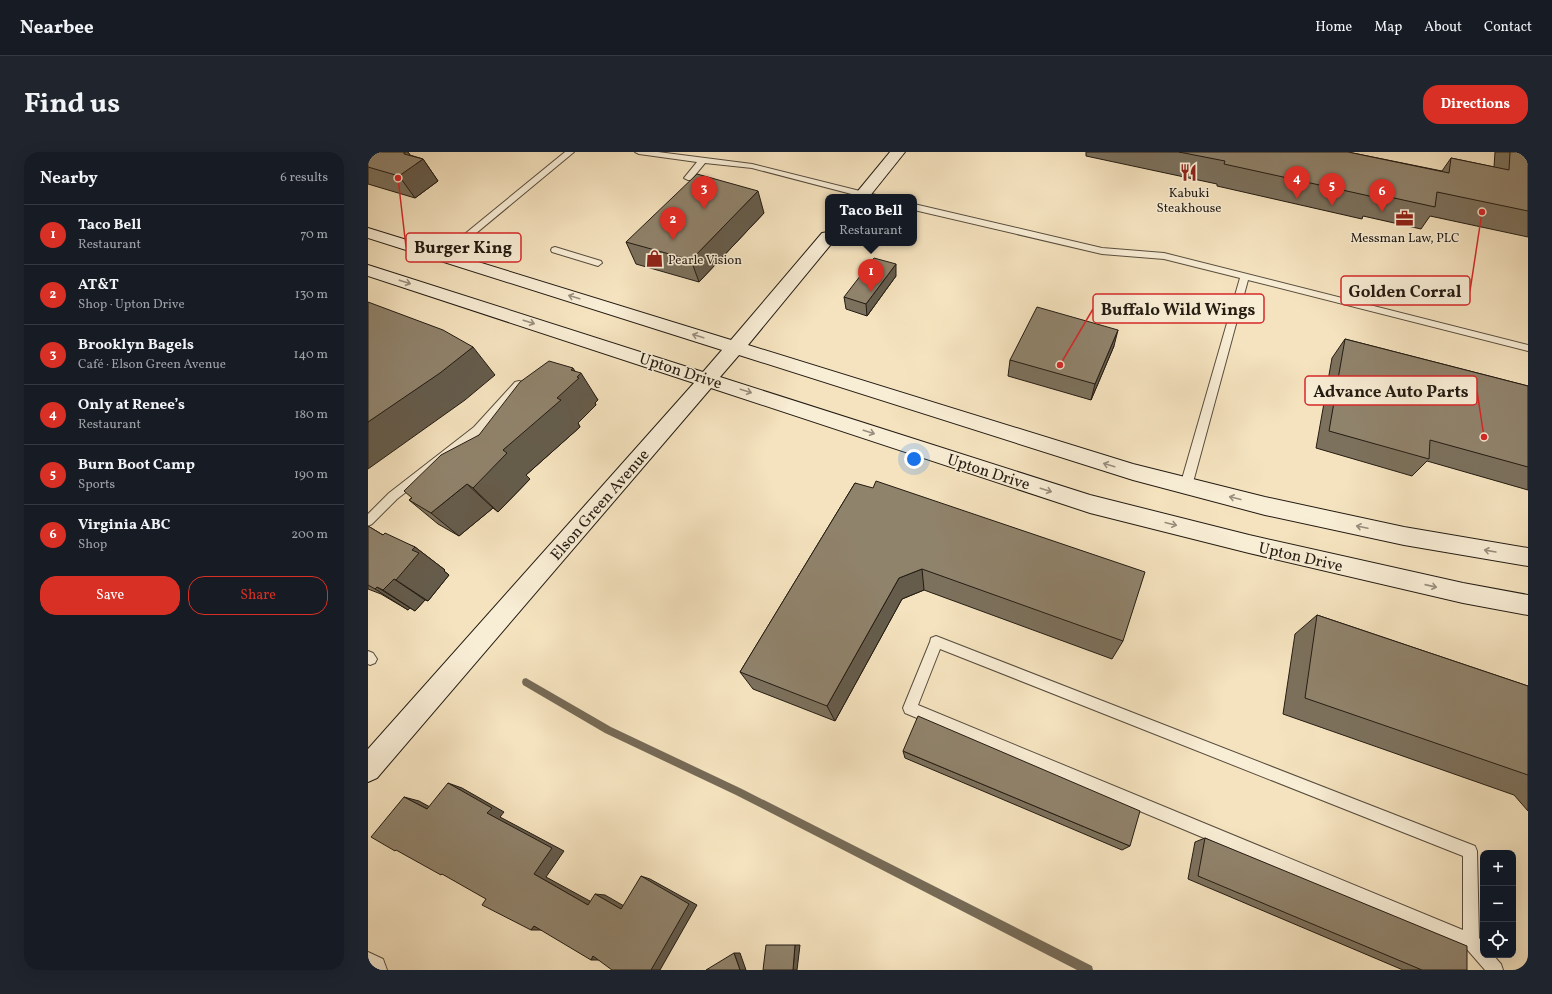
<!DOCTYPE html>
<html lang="en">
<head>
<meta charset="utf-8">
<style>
	:root { --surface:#171b24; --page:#20242c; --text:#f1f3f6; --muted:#9ea1a6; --line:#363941; --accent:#d93025 }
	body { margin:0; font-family:Vollkorn,serif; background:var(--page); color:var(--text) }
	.controls { position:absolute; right:12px; bottom:12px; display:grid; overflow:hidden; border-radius:8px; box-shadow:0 4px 16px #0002 }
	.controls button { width:36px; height:36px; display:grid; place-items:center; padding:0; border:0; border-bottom:1px solid var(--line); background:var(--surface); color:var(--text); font:20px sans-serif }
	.you { position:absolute; left:546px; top:307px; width:14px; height:14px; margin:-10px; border:3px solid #fff; border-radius:50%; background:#1a73e8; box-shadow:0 0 0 6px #1a73e833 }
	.badge { display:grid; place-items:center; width:26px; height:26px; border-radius:50%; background:var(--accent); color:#fff; font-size:13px; font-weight:700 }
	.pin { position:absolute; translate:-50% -33px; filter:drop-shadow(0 1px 2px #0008) }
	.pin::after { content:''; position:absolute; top:21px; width:14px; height:12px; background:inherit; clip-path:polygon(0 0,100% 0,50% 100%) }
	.popup { position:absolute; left:457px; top:42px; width:92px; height:52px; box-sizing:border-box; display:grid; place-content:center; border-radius:8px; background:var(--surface); filter:drop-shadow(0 1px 3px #0005); font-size:13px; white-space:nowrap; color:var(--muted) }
	.popup b { font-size:15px; color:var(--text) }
	.popup::after { content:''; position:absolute; left:50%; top:100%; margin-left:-8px; border:8px solid transparent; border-top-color:var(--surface) }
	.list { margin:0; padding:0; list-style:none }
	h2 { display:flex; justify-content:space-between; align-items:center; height:52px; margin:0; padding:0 16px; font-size:17px }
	h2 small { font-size:13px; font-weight:400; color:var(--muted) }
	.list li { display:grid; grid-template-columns:26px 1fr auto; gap:12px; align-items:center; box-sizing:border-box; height:60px; padding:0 16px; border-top:1px solid var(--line) }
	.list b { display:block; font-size:15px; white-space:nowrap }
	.list p { margin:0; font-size:13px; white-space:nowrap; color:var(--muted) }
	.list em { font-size:13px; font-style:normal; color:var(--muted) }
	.actions { display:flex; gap:8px; padding:12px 16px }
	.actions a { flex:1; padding:9px 0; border:1px solid var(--accent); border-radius:16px; text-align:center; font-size:14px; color:var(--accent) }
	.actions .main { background:var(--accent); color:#fff }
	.icon { flex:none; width:22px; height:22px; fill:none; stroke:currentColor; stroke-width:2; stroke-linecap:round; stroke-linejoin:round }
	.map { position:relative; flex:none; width:1160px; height:818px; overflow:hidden; border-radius:16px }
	header { display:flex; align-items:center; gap:24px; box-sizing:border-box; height:56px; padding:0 20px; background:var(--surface); border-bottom:1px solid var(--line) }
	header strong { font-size:19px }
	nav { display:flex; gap:22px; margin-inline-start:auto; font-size:14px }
	.intro { display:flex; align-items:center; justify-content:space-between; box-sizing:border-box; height:96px; padding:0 24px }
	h1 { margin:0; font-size:28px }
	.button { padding:10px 18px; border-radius:16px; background:var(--accent); color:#fff; font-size:14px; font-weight:700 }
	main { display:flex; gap:24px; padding:0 24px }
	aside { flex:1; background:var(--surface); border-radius:16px; box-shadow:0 4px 16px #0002 }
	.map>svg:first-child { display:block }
</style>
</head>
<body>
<header>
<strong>Nearbee</strong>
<nav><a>Home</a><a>Map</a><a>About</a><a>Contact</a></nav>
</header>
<div class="intro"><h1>Find us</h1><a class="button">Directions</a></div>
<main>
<aside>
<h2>Nearby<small>6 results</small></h2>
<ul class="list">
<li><span class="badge">1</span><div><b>Taco Bell</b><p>Restaurant</p></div><em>70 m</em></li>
<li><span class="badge">2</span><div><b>AT&amp;T</b><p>Shop · Upton Drive</p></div><em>130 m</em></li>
<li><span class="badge">3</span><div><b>Brooklyn Bagels</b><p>Café · Elson Green Avenue</p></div><em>140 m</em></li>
<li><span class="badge">4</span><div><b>Only at Renee’s</b><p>Restaurant</p></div><em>180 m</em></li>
<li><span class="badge">5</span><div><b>Burn Boot Camp</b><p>Sports</p></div><em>190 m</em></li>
<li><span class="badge">6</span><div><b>Virginia ABC</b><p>Shop</p></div><em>200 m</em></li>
</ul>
<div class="actions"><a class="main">Save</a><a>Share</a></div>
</aside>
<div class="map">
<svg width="1160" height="818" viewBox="0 0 1160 818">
	<rect width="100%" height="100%" fill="#f5e3bf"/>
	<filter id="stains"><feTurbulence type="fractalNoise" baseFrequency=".005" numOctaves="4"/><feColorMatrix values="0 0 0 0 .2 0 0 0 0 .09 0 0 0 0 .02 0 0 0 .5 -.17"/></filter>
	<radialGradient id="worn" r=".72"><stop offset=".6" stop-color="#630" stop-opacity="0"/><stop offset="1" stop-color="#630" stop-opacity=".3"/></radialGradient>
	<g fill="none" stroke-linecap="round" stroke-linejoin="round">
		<path fill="#766a56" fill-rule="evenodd" d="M158 526 243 575 374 637 724 814 725 818H709L368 643 237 581 155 533 154 530 155 527Z"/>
		<defs>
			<g id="lane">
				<path d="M197 0H206L77 107H71L70 105 71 103Z"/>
				<path d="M267 0H290L384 12 508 43 509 45H495L384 16 337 11 323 28H320L316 26 329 10 271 2Z"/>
				<path d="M546 52 734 96 796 101 1160 193V199L880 128 824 334 822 337 818 339 814 337 812 334 872 126 796 107 734 102 546 58Z"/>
				<path d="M187 95 233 109 234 111 230 114 184 100 183 98 184 96Z"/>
				<path d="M151 229 155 230 156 233 155 236 114 281 29 347 4 372 0 374V362L21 341 106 275 147 230Z"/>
				<path d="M568 484 1107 694 1109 699 1111 786 1115 791V803H1125L1133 812 1135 818H1117L1097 795 537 561 535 556 562 490 563 486ZM572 497 1095 704V778L550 553Z"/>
				<path d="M0 499 5 501 9 507 7 511 2 513 0 512Z"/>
			</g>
			<path id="street" d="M0 800 15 807 19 818H0Z"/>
			<g id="secondary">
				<path d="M522 0H537L501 45H485Z"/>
				<path d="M0 76 363 188 454 81 460 80V91H464L380 193 765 312 897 345 1036 375 1160 396V414L1036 393 897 363 765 328 371 203 352 225 722 343 881 383 1095 431 1160 443V463L1095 451 881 401 722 361 343 236 9 626 0 630V597L326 231 0 124V113L335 220 354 198 0 86Z"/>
			</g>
		</defs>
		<use href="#lane" stroke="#584d3d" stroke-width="2"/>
		<use href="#street" stroke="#584d3d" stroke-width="2"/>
		<use href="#secondary" stroke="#231b12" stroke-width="2"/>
		<use href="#lane" fill="#f8edd5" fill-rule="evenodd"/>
		<use href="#street" fill="#f8edd5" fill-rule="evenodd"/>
		<use href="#secondary" fill="#f8edd5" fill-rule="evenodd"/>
	</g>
	<g fill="#7c715d" stroke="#231b12">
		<path d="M0 0H40L42 3 55 7 70 29 47 46 0 32Z"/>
		<path d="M718 0H980L1074 19 1083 6 1126 15 1127 0H1160V85L1062 64 1053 77 995 64 994 67 849 34V32L718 4Z"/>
		<path d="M396 61 331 130 268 112 258 90Z"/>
		<path d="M528 124 499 164 478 157 476 145Z"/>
		<path d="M977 187 1160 234V338L1059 309 1044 324 948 296 964 206Z"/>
		<path d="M746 194 723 248 640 224 642 208Z"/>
		<path d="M207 219 230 248 227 251 228 253 210 271 212 275 158 323 162 327 130 360 125 356 91 384 70 372 41 348 111 283Z"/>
		<path d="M487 331 755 489 744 507 556 438 534 447 467 569 385 537 372 520Z"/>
		<path d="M0 374 15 383 47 395 77 418 76 419 81 423 60 449 57 448 47 459 42 456 40 458 13 442 0 437Z"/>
		<path d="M949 463 1160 534V659L1146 643 915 562 927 482Z"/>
		<path d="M535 599 762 694 754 698 537 606Z"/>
		<path d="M837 686 1099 818H1035L820 727 827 690Z"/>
	</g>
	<g fill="#655c4c" stroke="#231b12">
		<path d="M36 0H40L48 12 55 7 70 29 47 46 31 24Z"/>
		<path d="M390 39 396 61 331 130 323 108Z"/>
		<path d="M528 112V124L499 164 498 152Z"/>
		<path d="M750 178 746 194 723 248 727 232Z"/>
		<path d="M105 195 127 223 97 248 0 317V270Z"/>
		<path d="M205 216 210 224 213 221 230 248 227 251 228 253 210 271 212 275 158 323 162 327 130 360 105 336 135 298 189 246 203 218Z"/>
		<path d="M99 332 125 356 91 384 63 361Z"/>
		<path d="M47 395 77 418 76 419 81 423 60 449 28 428 44 398Z"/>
		<path d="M554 417 556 438 534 447 467 569 459 554 531 426Z"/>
		<path d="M26 427 57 448 47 459 15 438Z"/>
		<path d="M9 435 42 456 40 458 7 437Z"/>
		<path d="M80 631 94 636 136 660 132 665 196 699 178 725 231 754 220 753 166 722Z"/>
		<path d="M36 645 51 649 73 661 59 657Z"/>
		<path d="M273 724 282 727 329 753 292 818H283Z"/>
		<path d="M227 742 237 743 263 758 253 757Z"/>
		<path d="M166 774 175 778H163Z"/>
		<path d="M427 793H432L429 818H425Z"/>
		<path d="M366 801H372L378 818H372Z"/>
		<path d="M225 804 234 808H223Z"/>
	</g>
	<g fill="#90836c" stroke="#231b12">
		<path d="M0 0H36V2L55 7 31 24 0 15Z"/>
		<path d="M811 0H980L1081 21 1083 6 1141 18 1142 0H1160V59L1069 40 1067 55 1008 42 1006 45 856 12 857 9Z"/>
		<path d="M329 22 390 39 323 108 258 90Z"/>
		<path d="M506 106 528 112 498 152 476 145Z"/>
		<path d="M0 150 75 178 105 195 72 221 0 270Z"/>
		<path d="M669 155 750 178 727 232 642 208Z"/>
		<path d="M977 187 1160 234V315L1062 288 1061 307 961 279Z"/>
		<path d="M181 209 205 216 203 218 213 221 209 225 211 226 189 246 193 248 135 298 139 301 105 336 99 332 63 361 41 348 44 346 36 339 73 303 111 283 152 230Z"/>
		<path d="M508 329 777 420 755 489 554 417 531 426 459 554 372 520 487 331 505 336Z"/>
		<path d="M0 374 15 383 17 381 47 395 44 398 51 401 28 428 26 427 15 438 9 435 7 437 0 433Z"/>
		<path d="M949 463 1160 534V623L937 546Z"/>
		<path d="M550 564 772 659 762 694 535 599Z"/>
		<path d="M80 631 124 656 119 661 184 696 166 722 220 753 227 742 253 757 273 724 321 752 283 818H244L225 804 223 808 166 774 163 778 114 753 118 747 74 722 73 723 28 698 27 699 3 685 36 645 59 657Z"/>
		<path d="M837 686 1099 794V818H1054L830 724Z"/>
		<path d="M398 793H427L425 818H395Z"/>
		<path d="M366 801 372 818H338Z"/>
	</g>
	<defs><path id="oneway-shaft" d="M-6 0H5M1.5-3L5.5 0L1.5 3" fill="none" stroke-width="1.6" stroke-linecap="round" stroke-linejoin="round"/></defs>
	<g stroke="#988e7d">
		<use href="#oneway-shaft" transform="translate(37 130) rotate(18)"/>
		<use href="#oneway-shaft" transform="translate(206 145) rotate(-163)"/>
		<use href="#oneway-shaft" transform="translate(161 170) rotate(18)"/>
		<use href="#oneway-shaft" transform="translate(330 184) rotate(-163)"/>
		<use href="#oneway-shaft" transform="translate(378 239) rotate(18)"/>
		<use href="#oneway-shaft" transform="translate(501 280) rotate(18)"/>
		<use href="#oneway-shaft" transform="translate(741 313) rotate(-163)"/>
		<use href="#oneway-shaft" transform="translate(678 338) rotate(18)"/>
		<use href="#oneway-shaft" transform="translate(867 346) rotate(-166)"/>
		<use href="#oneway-shaft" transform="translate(803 372) rotate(14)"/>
		<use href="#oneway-shaft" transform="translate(994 375) rotate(-168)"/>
		<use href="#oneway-shaft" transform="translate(1122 399) rotate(-170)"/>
		<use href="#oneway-shaft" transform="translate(1063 434) rotate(13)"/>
	</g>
	<defs>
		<symbol id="restaurant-bare" viewBox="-9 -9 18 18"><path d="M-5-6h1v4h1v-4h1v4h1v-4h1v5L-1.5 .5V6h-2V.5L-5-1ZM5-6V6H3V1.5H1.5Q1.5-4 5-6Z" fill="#8f2418" stroke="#f8edd5" stroke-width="2.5" paint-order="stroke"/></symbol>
		<symbol id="office-bare" viewBox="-9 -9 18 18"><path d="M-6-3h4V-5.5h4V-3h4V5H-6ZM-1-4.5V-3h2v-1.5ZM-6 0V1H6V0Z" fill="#8f2418" stroke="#f8edd5" stroke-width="2.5" paint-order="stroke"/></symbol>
		<symbol id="shop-bare" viewBox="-9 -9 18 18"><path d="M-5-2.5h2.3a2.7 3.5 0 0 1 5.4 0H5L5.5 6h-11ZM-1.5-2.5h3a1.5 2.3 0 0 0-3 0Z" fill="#8f2418" stroke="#f8edd5" stroke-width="2.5" paint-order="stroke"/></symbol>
	</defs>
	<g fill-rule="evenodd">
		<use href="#restaurant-bare" x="808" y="8" width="25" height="25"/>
		<use href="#office-bare" x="1024" y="54" width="25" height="25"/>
		<use href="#shop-bare" x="274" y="94" width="25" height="25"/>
	</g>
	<g text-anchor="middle" stroke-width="3" stroke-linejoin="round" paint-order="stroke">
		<g font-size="13" fill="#231b12" stroke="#f8edd5">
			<text x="821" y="45">Kabuki<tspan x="821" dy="15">Steakhouse</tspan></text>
			<text x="1037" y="90">Messman Law, PLC</text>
			<text x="300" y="112" text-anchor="start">Pearle Vision</text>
		</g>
		<g font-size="16" fill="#231b12" stroke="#f8edd5">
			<text transform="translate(313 218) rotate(18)" y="6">Upton Drive</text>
			<text transform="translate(621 319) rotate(18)" y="6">Upton Drive</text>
			<text transform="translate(231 352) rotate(-49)" y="6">Elson Green Avenue</text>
			<text transform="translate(933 404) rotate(13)" y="6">Upton Drive</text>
		</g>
	</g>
	<path fill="none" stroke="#d62828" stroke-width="1.5" d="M30 26L38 95M1114 60L1102 139M692 213L725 157M1116 285L1109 239"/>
	<g fill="#d62828" stroke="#f8edd5" stroke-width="1.5">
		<circle cx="30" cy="26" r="4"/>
		<circle cx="1114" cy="60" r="4"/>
		<circle cx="692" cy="213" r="4"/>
		<circle cx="1116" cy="285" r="4"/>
	</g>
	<g fill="#f8edd5" stroke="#d62828" stroke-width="1.5">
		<rect x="38" y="81" width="115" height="29" rx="4"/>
		<rect x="973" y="124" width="129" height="29" rx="4"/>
		<rect x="725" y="142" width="171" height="29" rx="4"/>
		<rect x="937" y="224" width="172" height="29" rx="4"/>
	</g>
	<g font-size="17" text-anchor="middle" font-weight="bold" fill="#231b12">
		<text x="95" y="101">Burger King</text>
		<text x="1037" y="145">Golden Corral</text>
		<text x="810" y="163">Buffalo Wild Wings</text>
		<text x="1023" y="245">Advance Auto Parts</text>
	</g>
	<rect width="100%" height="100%" filter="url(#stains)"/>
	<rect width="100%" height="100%" fill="url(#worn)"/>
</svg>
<div class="controls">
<button>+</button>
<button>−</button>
<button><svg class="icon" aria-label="locate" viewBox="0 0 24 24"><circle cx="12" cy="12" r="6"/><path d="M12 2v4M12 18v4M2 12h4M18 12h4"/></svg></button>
</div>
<div class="you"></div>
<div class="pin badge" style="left:503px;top:140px">1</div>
<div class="popup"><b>Taco Bell</b>Restaurant</div>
<div class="pin badge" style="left:305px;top:88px">2</div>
<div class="pin badge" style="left:336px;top:57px">3</div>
<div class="pin badge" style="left:929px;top:47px">4</div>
<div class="pin badge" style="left:964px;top:54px">5</div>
<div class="pin badge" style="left:1014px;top:60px">6</div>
</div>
</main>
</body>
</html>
